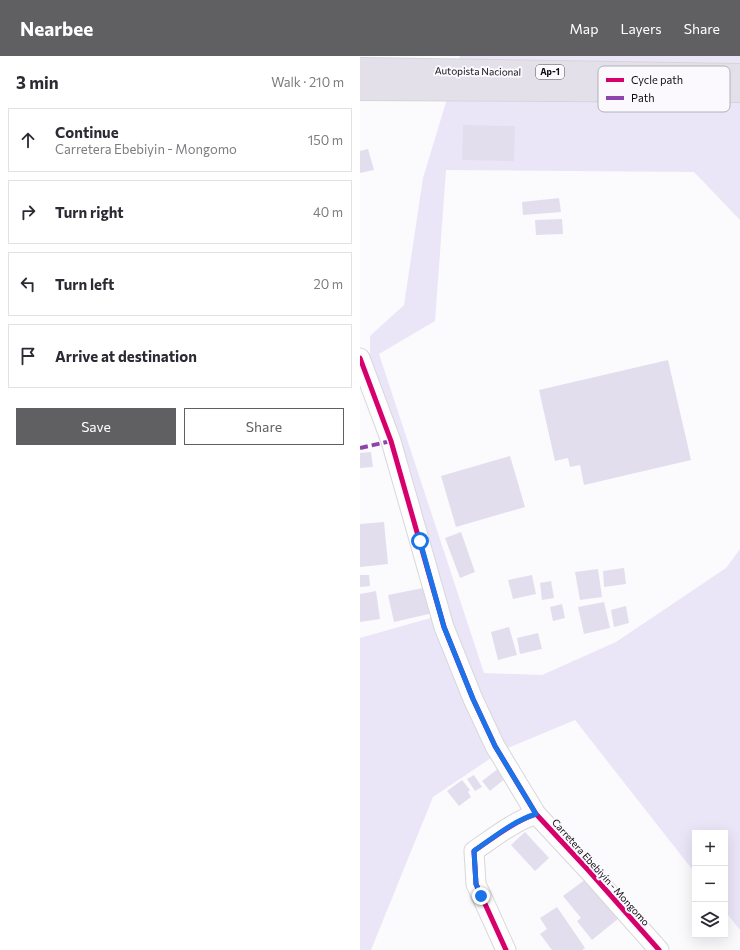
<!DOCTYPE html>
<html lang="en">
<head>
<meta charset="utf-8">
<style>
	:root { --surface:#fff; --page:#f7f7f7; --text:#2b2b33; --muted:#7c7c81; --line:#e1e1e2; --accent:#605f62 }
	body { margin:0; font-family:Commissioner,sans-serif; background:var(--page); color:var(--text) }
	.controls { position:absolute; right:12px; bottom:12px; display:grid; overflow:hidden; border-radius:0px; box-shadow:0 4px 16px #0002 }
	.controls button { width:36px; height:36px; display:grid; place-items:center; padding:0; border:0; border-bottom:1px solid var(--line); background:var(--surface); color:var(--text); font:20px sans-serif }
	.stop { position:absolute; width:12px; height:12px; margin:-9px; border:3px solid #1a73e8; border-radius:50%; background:#fff }
	.stop.end { background:#1a73e8; border-color:#fff; box-shadow:0 1px 4px #0008 }
	.list { margin:0; padding:0; list-style:none }
	h2 { display:flex; justify-content:space-between; align-items:center; height:52px; margin:0; padding:0 16px; font-size:17px }
	h2 small { font-size:13px; font-weight:400; color:var(--muted) }
	.list li { display:grid; grid-template-columns:26px 1fr auto; gap:12px; align-items:center; box-sizing:border-box; height:64px; margin:0 8px 8px; padding:0 8px; border:1px solid var(--line); border-radius:0px }
	.list b { display:block; font-size:15px; white-space:nowrap }
	.list p { margin:0; font-size:13px; white-space:nowrap; color:var(--muted) }
	.list em { font-size:13px; font-style:normal; color:var(--muted) }
	.actions { display:flex; gap:8px; padding:12px 16px }
	.actions a { flex:1; padding:9px 0; border:1px solid var(--accent); border-radius:0px; text-align:center; font-size:14px; color:var(--accent) }
	.actions .main { background:var(--accent); color:#fff }
	.icon { flex:none; width:22px; height:22px; fill:none; stroke:currentColor; stroke-width:2; stroke-linecap:round; stroke-linejoin:round }
	.map { position:relative; flex:none; width:380px; height:894px; overflow:hidden }
	header { display:flex; align-items:center; gap:24px; box-sizing:border-box; height:56px; padding:0 20px; background:var(--accent); color:#fff }
	header strong { font-size:19px }
	nav { display:flex; gap:22px; margin-inline-start:auto; font-size:14px }
	main { display:flex }
	aside { flex:1; background:var(--surface) }
	.map>svg:first-child { display:block }
</style>
</head>
<body>
<header>
<strong>Nearbee</strong>
<nav><a>Map</a><a>Layers</a><a>Share</a></nav>
</header>
<main>
<aside>
<h2>3 min<small>Walk · 210 m</small></h2>
<ul class="list">
<li><svg class="icon" aria-label="ahead" viewBox="0 0 24 24"><path d="M12 20V5M6 11l6-6 6 6"/></svg><div><b>Continue</b><p>Carretera Ebebiyin - Mongomo</p></div><em>150 m</em></li>
<li><svg class="icon" aria-label="right" viewBox="0 0 24 24"><path d="M7 20v-9h11M14 6l5 5-5 5"/></svg><div><b>Turn right</b></div><em>40 m</em></li>
<li><svg class="icon" aria-label="left" viewBox="0 0 24 24"><path d="M17 20v-9H6M10 6l-5 5 5 5"/></svg><div><b>Turn left</b></div><em>20 m</em></li>
<li><svg class="icon" aria-label="arrive" viewBox="0 0 24 24"><path d="M6 21V4h12l-3 4 3 4H6"/></svg><div><b>Arrive at destination</b></div></li>
</ul>
<div class="actions"><a class="main">Save</a><a>Share</a></div>
</aside>
<div class="map">
<svg width="380" height="894" viewBox="0 0 380 894">
	<rect width="100%" height="100%" fill="#fbfafd"/>
	<path fill="#eae6f8" d="M100 0H380V164L334 116 86 114 75 265 19 298 124 617 182 619 256 586 366 512 380 493V874L365 855V777H335V817L215 664 143 694 73 741 11 894H0V582L88 557 10 330V280L44 249 63 122Z"/>
	<g fill="#e3deee">
		<path d="M103 69 155 70 154 105 102 104Z"/>
		<path d="M8 93 14 114 0 117V95Z"/>
		<path d="M199 142 201 156 163 159 162 146Z"/>
		<path d="M202 163 203 178 176 179 175 164Z"/>
		<path d="M308 304 331 404 224 429 220 409 210 411 208 402 195 405 179 334Z"/>
		<path d="M11 396 13 411 0 412V397Z"/>
		<path d="M150 400 165 451 96 471 81 420Z"/>
		<path d="M24 466 28 508 0 511V468Z"/>
		<path d="M101 476 115 516 100 522 85 482Z"/>
		<path d="M264 512 266 528 244 531 243 515Z"/>
		<path d="M238 513 242 541 220 544 215 516Z"/>
		<path d="M0 519H9L10 530 0 531Z"/>
		<path d="M172 519 176 538 153 543 148 524Z"/>
		<path d="M191 525 194 542 182 544 180 527Z"/>
		<path d="M68 531 73 557 34 566 28 539Z"/>
		<path d="M16 535 20 563 0 566V538Z"/>
		<path d="M244 546 250 572 224 578 218 551Z"/>
		<path d="M202 548 205 562 193 565 190 551Z"/>
		<path d="M266 550 269 567 254 571 251 554Z"/>
		<path d="M149 571 157 599 138 604 131 576Z"/>
		<path d="M178 577 182 593 160 598 157 582Z"/>
		<path d="M139 712 147 721 130 735 122 725Z"/>
		<path d="M114 719 122 731 115 735 107 723Z"/>
		<path d="M102 724 110 734 108 736 111 741 99 750 87 735Z"/>
		<path d="M165 776 189 802 175 815 151 789Z"/>
		<path d="M226 823 259 862 232 884 217 865 221 862 203 840Z"/>
		<path d="M197 851 225 892 222 894H192L180 878 187 873 180 862Z"/>
	</g>
	<g fill="none" stroke-linecap="round" stroke-linejoin="round">
		<defs>
			<g id="minor">
				<path d="M0 302 31 385 84 571 113 643 135 690 176 758 229 815 299 894"/>
				<path d="M146 894 116 828 114 795C133 782 153 766 176 758"/>
			</g>
			<g id="highway">
				<path d="M0 13 380 19"/>
				<path d="M0 33 380 35"/>
			</g>
		</defs>
		<use href="#minor" stroke="#d8d7db" stroke-width="21"/>
		<use href="#highway" stroke="#d6d6d8" stroke-width="24"/>
		<use href="#minor" stroke="#fefeff" stroke-width="19"/>
		<use href="#highway" stroke="#e3e0e9" stroke-width="22"/>
		<path stroke="#8e44ad" stroke-width="4" stroke-dasharray="8 4" stroke-linecap="butt" d="M0 392 31 385"/>
		<defs>
			<g id="cycleway">
				<path d="M0 302 31 385 84 571 113 643 135 690 176 758 229 815 299 894"/>
				<path d="M146 894 116 828 114 795C133 782 153 766 176 758"/>
			</g>
		</defs>
		<use href="#cycleway" stroke="#fbf9fe" stroke-width="8"/>
		<use href="#cycleway" stroke="#d6006c" stroke-width="5"/>
	</g>
	<g fill="none" stroke-linecap="round" stroke-linejoin="round">
		<path stroke="#1a73e8" stroke-width="5" d="M60 485 84 571 113 643 135 690 176 758C153 765 133 782 114 795L116 828 121 840"/>
	</g>
	<g text-anchor="middle" stroke-width="4" stroke-linejoin="round" paint-order="stroke">
		<rect fill="#fbf9fe" stroke="#545257" stroke-width="1" x="176" y="9" width="28" height="14" rx="3"/>
		<g font-size="9" font-weight="bold" fill="#0c0b0f">
			<text x="190" y="19">Ap-1</text>
		</g>
		<g font-size="10" fill="#0c0b0f" stroke="#fbf9fe">
			<text transform="translate(118 15) rotate(1)" y="4">Autopista Nacional</text>
			<text transform="translate(241 816) rotate(48)" y="4">Carretera Ebebiyin - Mongomo</text>
		</g>
	</g>
	<rect x="238" y="10" width="132" height="46" rx="6" fill="#fbf9fe" stroke="#b3b2b6" stroke-width="1"/>
	<rect x="246" y="22" width="18" height="4" fill="#d6006c"/>
	<rect x="246" y="40" width="18" height="4" fill="#8e44ad"/>
	<g font-size="11" fill="#0c0b0f">
		<text x="271" y="28">Cycle path</text>
		<text x="271" y="46">Path</text>
	</g>
</svg>
<div class="controls">
<button>+</button>
<button>−</button>
<button><svg class="icon" aria-label="layers" viewBox="0 0 24 24"><path d="M12 4l9 5-9 5-9-5zM3 14l9 5 9-5"/></svg></button>
</div>
<div class="stop" style="left:60px;top:485px"></div>
<div class="stop end" style="left:121px;top:840px"></div>
</div>
</main>
</body>
</html>
